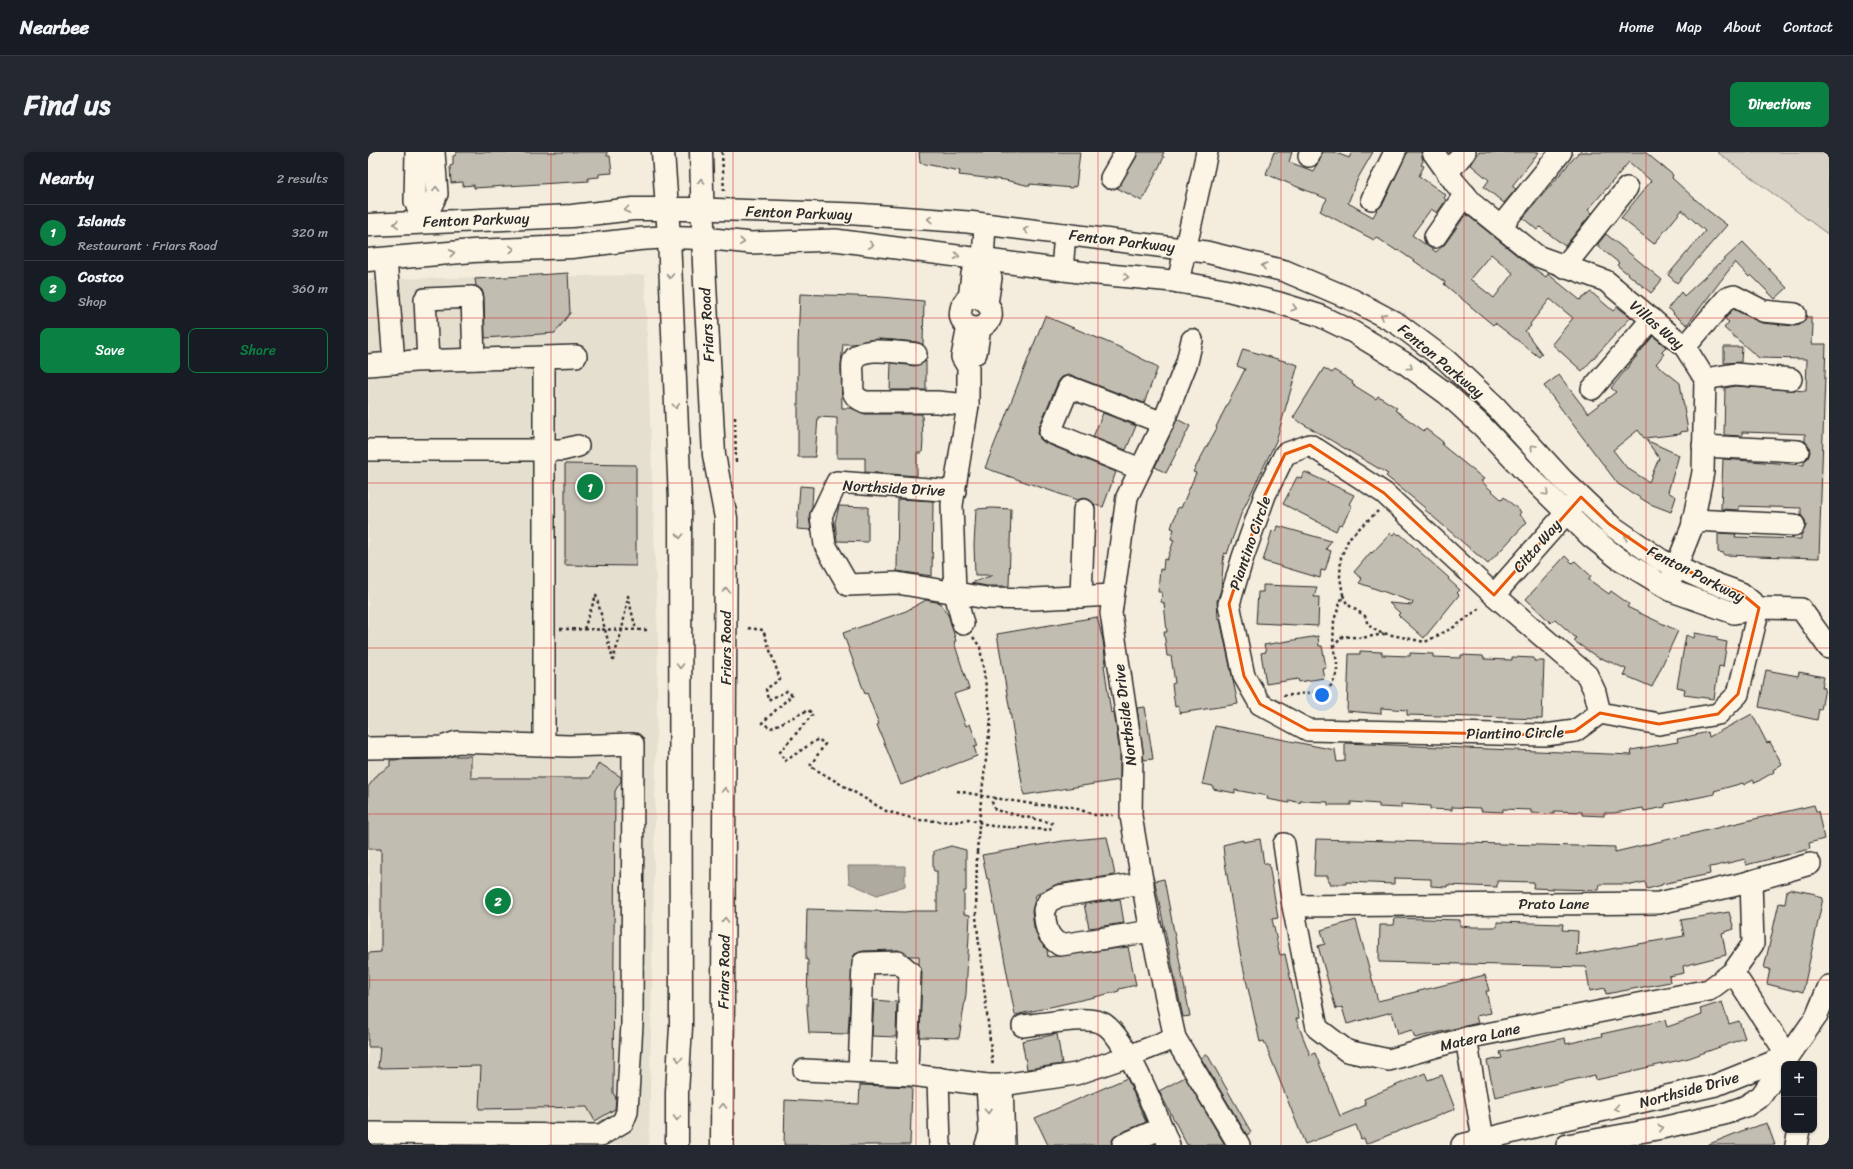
<!DOCTYPE html>
<html lang="en">
<head>
<meta charset="utf-8">
<style>
	:root { --surface:#171b24; --page:#242831; --text:#f1f3f6; --muted:#9ea1a6; --line:#363941; --accent:#0b8043 }
	body { margin:0; font-family:Sriracha,sans-serif; background:var(--page); color:var(--text) }
	.controls { position:absolute; right:12px; bottom:12px; display:grid; overflow:hidden; border-radius:8px; box-shadow:0 1px 3px #0004 }
	.controls button { width:36px; height:36px; display:grid; place-items:center; padding:0; border:0; border-bottom:1px solid var(--line); background:var(--surface); color:var(--text); font:20px sans-serif }
	.you { position:absolute; left:954px; top:543px; width:14px; height:14px; margin:-10px; border:3px solid #fff; border-radius:50%; background:#1a73e8; box-shadow:0 0 0 6px #1a73e833 }
	.badge { display:grid; place-items:center; width:26px; height:26px; border-radius:50%; background:var(--accent); color:#fff; font-size:13px; font-weight:700 }
	.pin { position:absolute; translate:-50% -50%; border:2px solid #fff; box-shadow:0 1px 4px #0006 }
	.list { margin:0; padding:0; list-style:none }
	h2 { display:flex; justify-content:space-between; align-items:center; height:52px; margin:0; padding:0 16px; font-size:17px }
	h2 small { font-size:13px; font-weight:400; color:var(--muted) }
	.list li { display:grid; grid-template-columns:26px 1fr auto; gap:12px; align-items:center; box-sizing:border-box; height:56px; padding:0 16px; border-top:1px solid var(--line) }
	.list b { display:block; font-size:15px; white-space:nowrap }
	.list p { margin:0; font-size:13px; white-space:nowrap; color:var(--muted) }
	.list em { font-size:13px; font-style:normal; color:var(--muted) }
	.actions { display:flex; gap:8px; padding:12px 16px }
	.actions a { flex:1; padding:9px 0; border:1px solid var(--accent); border-radius:8px; text-align:center; font-size:14px; color:var(--accent) }
	.actions .main { background:var(--accent); color:#fff }
	.map { position:relative; flex:none; width:1461px; height:993px; overflow:hidden; border-radius:8px }
	header { display:flex; align-items:center; gap:24px; box-sizing:border-box; height:56px; padding:0 20px; background:var(--surface); border-bottom:1px solid var(--line) }
	header strong { font-size:19px }
	nav { display:flex; gap:22px; margin-inline-start:auto; font-size:14px }
	.intro { display:flex; align-items:center; justify-content:space-between; box-sizing:border-box; height:96px; padding:0 24px }
	h1 { margin:0; font-size:28px }
	.button { padding:10px 18px; border-radius:8px; background:var(--accent); color:#fff; font-size:14px; font-weight:700 }
	main { display:flex; gap:24px; padding:0 24px }
	aside { flex:1; background:var(--surface); border-radius:8px; box-shadow:0 1px 3px #0004 }
	.map>svg:first-child { display:block }
</style>
</head>
<body>
<header>
<strong>Nearbee</strong>
<nav><a>Home</a><a>Map</a><a>About</a><a>Contact</a></nav>
</header>
<div class="intro"><h1>Find us</h1><a class="button">Directions</a></div>
<main>
<aside>
<h2>Nearby<small>2 results</small></h2>
<ul class="list">
<li><span class="badge">1</span><div><b>Islands</b><p>Restaurant · Friars Road</p></div><em>320 m</em></li>
<li><span class="badge">2</span><div><b>Costco</b><p>Shop</p></div><em>360 m</em></li>
</ul>
<div class="actions"><a class="main">Save</a><a>Share</a></div>
</aside>
<div class="map">
<svg width="1461" height="993" viewBox="0 0 1461 993">
	<rect width="100%" height="100%" fill="#f4edde"/>
	<filter id="ink" filterUnits="userSpaceOnUse"><feTurbulence type="fractalNoise" baseFrequency=".025" numOctaves="2"/><feDisplacementMap in="SourceGraphic" scale="8" xChannelSelector="R" yChannelSelector="G"/><feConvolveMatrix kernelMatrix="1 2 1 2 8 2 1 2 1" color-interpolation-filters="sRGB"/></filter>
	<g filter="url(#ink)">
		<path fill="#e5dfd0" d="M277 123 290 492 281 993H0V127Z"/>
		<path fill="#d6d1c4" stroke="#807e78" d="M1349 0H1461V83L1454 78Z"/>
		<path fill="#afaaa0" stroke="#7a7771" d="M480 714H537V734L509 743 481 731Z"/>
		<g fill="#c2bdb1" stroke="#2b2b2b" fill-rule="evenodd">
			<path d="M88 0H239V4H242L244 21 231 22V25L220 26 221 29 106 36V33L95 34V30L83 31 82 14 85 13V4L88 3Z"/>
			<path d="M551 0H712L708 35 705 34 704 36 662 32V34L637 28 591 23 592 19 552 11Z"/>
			<path d="M770 0H796L794 4 796 5 774 49 749 36 768 6Z"/>
			<path d="M906 0H924L921 10 945 19 952 7 954 0H966L981 6 984 0H1005L990 26 980 51 1005 65 1009 58 1015 52 1039 0H1053L1055 9 1053 13 1056 14 1051 24 1078 43 1076 46 1078 48 1069 61 1063 57 1044 83 1068 100 1077 92 1098 62 1161 113 1178 125 1180 122 1212 148 1223 140 1245 159 1249 155 1263 165 1214 219 1184 192 1205 166 1182 147 1162 172 1163 174 1157 179 1174 202 1171 205 1127 171 1125 173 1076 132 1077 130 1030 98 1029 99 1008 85 1006 88 952 59 959 47 898 22ZM1123 102 1145 121 1126 146 1102 127Z"/>
			<path d="M1111 0H1171L1144 34 1148 37 1136 51 1116 35 1121 28 1103 13Z"/>
			<path d="M1211 0H1277L1305 23 1304 26 1338 57 1359 73 1309 131 1300 123 1337 79 1314 58 1286 92 1253 66 1283 29 1261 10 1220 58 1224 61 1197 94 1172 75 1169 78 1155 66Z"/>
			<path d="M1238 82 1294 128 1283 141 1249 113 1251 111 1230 94V92Z"/>
			<path d="M1375 90 1419 136 1407 147 1383 123 1381 125 1367 110 1319 173 1305 162 1306 161 1300 156 1313 140 1316 144Z"/>
			<path d="M200 121 202 161 187 181 117 186 116 144 114 138 108 134 107 127Z"/>
			<path d="M432 142 512 145 556 149 555 193 549 190 512 187 501 188 485 192H475L473 213 474 256H483L497 262H554L555 290 554 301H549V324L497 320V306H469V266L450 265 447 305H430V192Z"/>
			<path d="M1365 157 1394 171 1426 174 1432 173 1438 165H1443V172H1445L1444 192H1458L1451 406 1356 403V401L1350 400V381L1368 382 1367 385 1433 387V383L1438 374 1437 368 1433 363V356L1371 354V358L1353 357 1355 307 1436 313V309L1440 306 1442 300 1441 294 1437 289V282L1374 280V284L1356 283 1357 236 1367 234 1438 239 1439 207 1391 206 1356 176 1361 170 1357 167Z"/>
			<path d="M677 164 751 195 790 215 776 251 705 224 700 223 694 225 690 230 671 275 670 281 672 287 677 291 748 320 735 355 727 353 722 348 716 346 709 348 617 316Z"/>
			<path d="M1285 184 1298 195 1293 200 1296 202 1288 212 1312 231 1320 279 1312 280 1313 282 1276 286 1270 278 1245 298 1259 316 1281 330 1291 306 1278 288 1311 303 1300 340 1308 345 1303 360 1282 352 1250 332 1176 234 1191 223 1220 261 1248 240 1243 236Z"/>
			<path d="M1356 195H1374L1373 210 1356 211Z"/>
			<path d="M875 197 930 213 908 289 873 362 859 402 856 401 853 438 849 449 850 467H852L870 552 812 561 810 554 807 555 804 532 807 531 803 504H799L796 480H799L796 451 793 450 794 440H790L792 417 795 418 796 407 799 408 806 388 803 387 806 377 803 376 810 355 813 356 828 321 825 320 849 276 848 275 877 217 869 214Z"/>
			<path d="M558 209V238H522L523 211 547 214Z"/>
			<path d="M956 216 964 221 966 218 985 230 984 232 1008 247 1010 244 1029 256 1027 258 1056 279 1058 277 1075 290 1074 293 1116 327 1113 329 1134 348 1136 345 1153 360 1151 363 1159 370 1120 412 1056 357 1057 356 1018 324 1020 322 925 266Z"/>
			<path d="M735 261 768 274 758 298 725 285Z"/>
			<path d="M809 267 822 274 798 321 787 315Z"/>
			<path d="M197 312 268 313V414L197 413Z"/>
			<path d="M937 320 986 343 981 352 984 354 974 373 971 372 968 379 915 352 929 325 933 326Z"/>
			<path d="M432 334 445 335 444 354 441 365 443 378 429 377Z"/>
			<path d="M530 347 565 349 564 424 529 419Z"/>
			<path d="M471 354 500 355V390L469 389 467 370Z"/>
			<path d="M624 356 643 357 641 434H619L603 431 625 423H607L606 393 608 357Z"/>
			<path d="M910 374 963 389 958 397 963 399 957 419 953 418 952 426 895 409 904 379 908 380Z"/>
			<path d="M1027 380 1031 383 1032 382 1081 426 1080 427 1092 438 1089 441 1091 443 1056 486 1030 463 1032 461 1021 451 1044 453 1045 450 991 431 994 427 986 420 1003 400 1004 401 1023 381 1025 383Z"/>
			<path d="M1197 404 1204 411 1207 409 1223 424 1220 427 1241 442 1243 439 1261 452 1259 455 1310 479 1284 535 1256 523 1258 517 1233 506 1232 507 1206 489 1208 486 1187 467 1183 471 1158 447Z"/>
			<path d="M895 433 949 435 946 445H951L950 474 888 471 890 440H895Z"/>
			<path d="M558 448 573 451 581 465 588 489 586 490 601 537 586 542 598 574 602 572 610 594 606 595 609 604 533 633 509 573 511 572 499 541 497 542 475 481 538 459Z"/>
			<path d="M729 465 735 488 738 513H736L743 561 746 560 752 602V628L656 643 629 482Z"/>
			<path d="M1327 481 1349 485V488L1359 490 1355 515 1351 514 1346 547 1316 543 1317 537 1309 535 1318 483 1326 486Z"/>
			<path d="M950 484 951 494H954L958 515 954 516 956 526 931 530 930 527 898 532 893 501 898 500 896 493Z"/>
			<path d="M992 499 1014 500V503L1042 504V501L1065 502V505L1093 506V503L1115 504 1116 507 1144 508V505L1166 506V509H1176L1174 567 1039 563V558L1013 556V562L979 559 981 502H992Z"/>
			<path d="M1398 518 1430 524 1431 520 1456 525 1454 535 1457 536 1453 558 1451 557 1449 568 1391 555Z"/>
			<path d="M777 555 785 607 776 608 769 556Z"/>
			<path d="M1384 562 1399 591 1402 590 1414 612 1405 618 1406 620 1387 631 1385 628 1376 633 1375 631 1346 639 1347 642 1297 652V655L1276 659 1275 656 1246 661H1236V664L1214 663V660L1186 659V662L1163 661V658L1135 657V660L1113 659V656L1084 655V658L1062 657V654L1033 652V656L1011 655V652L983 650V653H960V650L932 649V651L921 648V651L899 647 900 644 867 638V641L845 637V634L835 632V629L847 574 967 598 969 610 977 609V591L1264 603 1263 598 1310 590 1309 587 1340 580 1341 585Z"/>
			<path d="M84 604H103V626H222L231 611 253 625V629L247 639 245 941 248 946 247 957 227 969 219 955 111 957 113 914 10 916 12 895H0V801L13 800V697H0V635L10 622 22 614V608L74 607Z"/>
			<path d="M1446 653 1448 659H1450L1456 687 1441 691 1442 697 1378 713 1377 707 1348 714 1341 715 1342 722 1294 732V733L1279 737 1277 730 1263 733 1262 732H1232L1231 738 1188 737 1165 736 1166 730 1129 729V735L1079 733V735L1063 734V727L1026 726V732L978 730V732H962V730H960V724H946L948 687 1247 695V700Z"/>
			<path d="M739 685 747 723 689 732 668 743 664 759 666 775 671 788 679 798 680 805 760 795 768 833 751 837V839L744 841 647 863 621 727H619L614 703 695 689Z"/>
			<path d="M892 687 896 712H901L910 766 904 767 912 803 917 802 931 866 928 867 942 903 947 901 972 964 998 953 996 947 1057 921 1060 928 1074 923 1087 957 998 992 996 986 993 987 988 973 937 992 896 889 892 890 871 796 856 704 855 693 875 688V690Z"/>
			<path d="M583 694 598 698V739H596V762L602 763 598 842 591 886 552 885 554 820 551 812V804H541L530 798 495 799 487 802 485 805 480 882 441 881 439 856 440 808H438V800L439 757 537 760 544 759H569V719H566L565 716V703H566V699Z"/>
			<path d="M796 727 822 864 815 865 787 731V729Z"/>
			<path d="M1422 737 1448 742V744L1455 746 1435 840 1428 838 1427 839 1399 832 1402 817 1396 816 1411 751 1417 752 1419 738Z"/>
			<path d="M752 747 756 771 721 776 716 752Z"/>
			<path d="M1361 760 1366 777 1354 781 1358 803 1315 814 1316 821 1301 824 1302 830 1238 842 1237 836 1222 839 1218 815 1011 810 1012 773H1026L1027 766 1092 768V774L1105 775H1129V770L1195 772 1194 778 1210 779 1209 803 1316 784 1313 768Z"/>
			<path d="M988 768 1010 849 1117 823 1121 839H1118L1123 861 1108 864 1110 871 1047 886 1044 878 1030 882 1024 860 979 872 974 855 968 857 950 794 957 792 953 778Z"/>
			<path d="M506 848 529 850 528 885 504 884Z"/>
			<path d="M1354 850 1361 872 1371 869 1377 886 1321 906 1264 919V920L1228 928 1227 923 1127 945 1119 909 1134 906 1132 900 1197 886 1198 892 1234 884 1233 882 1297 868 1299 875 1334 863 1332 857Z"/>
			<path d="M689 882 694 912 659 917 654 889Z"/>
			<path d="M839 902 883 980 879 983 833 906Z"/>
			<path d="M817 925 857 993H819L791 939Z"/>
			<path d="M759 926 778 970 750 982 745 986 743 993H680L667 966Z"/>
			<path d="M492 933 544 935 542 993H416L417 948 491 952Z"/>
			<path d="M1399 971 1407 993H1339L1376 978Z"/>
		</g>
		<g fill="none" stroke-linecap="round" stroke-linejoin="round">
			<defs>
				<g id="minor">
					<path d="M48 0 47 49 55 70"/>
					<path d="M1065 0 1087 31 1107 54 1169 104 1238 129 1317 195 1337 227 1335 320 1324 375 1303 428"/>
					<path d="M941 4 942 0"/>
					<path d="M1079 21 1097 0"/>
					<path d="M743 26 758 0"/>
					<path d="M1004 47 1027 0"/>
					<path d="M334 57 487 62 600 70 838 100 917 119 985 148 1030 172 1078 208 1128 255 1195 328 1241 372 1293 408 1335 427 1373 441 1391 456"/>
					<path d="M55 70 69 42 66 0"/>
					<path d="M617 73 615 108 623 126 619 151"/>
					<path d="M1133 74 1193 0"/>
					<path d="M1067 85 1097 42"/>
					<path d="M335 86 383 91 467 88 719 121 805 129 862 139 911 151 950 163 985 180 1038 212 1079 242 1115 275 1162 325 1222 384 1250 406 1304 439 1366 461 1391 456 1433 457 1461 496"/>
					<path d="M18 107 26 211"/>
					<path d="M1196 115 1259 36"/>
					<path d="M694 118 697 82"/>
					<path d="M810 130 839 0"/>
					<path d="M601 147 604 122 615 108"/>
					<path d="M824 188 819 210 795 271 759 345 743 461 764 601 763 664 780 763 807 886 871 993"/>
					<path d="M1317 195 1359 146 1366 144 1395 159 1427 162"/>
					<path d="M608 201 612 176C644 160 599 129 593 157 590 170 600 177 612 176"/>
					<path d="M548 202C534 201 489 192 485 210 484 215 485 223 485 228 484 241 485 245 497 250H569L600 253"/>
					<path d="M60 209 57 147 104 145 106 207"/>
					<path d="M0 213 47 209 208 204"/>
					<path d="M1337 227 1367 222 1423 227"/>
					<path d="M1224 237 1284 167"/>
					<path d="M942 293 1016 341 1126 443 1219 523 1227 540 1232 561 1207 579 1177 583 940 578 892 552 876 524 861 452 875 405 897 343 917 302Z"/>
					<path d="M1335 294 1430 299"/>
					<path d="M0 298H194L210 294"/>
					<path d="M772 317 682 280 701 235 795 271"/>
					<path d="M587 339 469 330 453 364 457 393 480 433 529 431 618 446 666 447 745 443"/>
					<path d="M1325 368 1426 373"/>
					<path d="M1126 443 1207 351"/>
					<path d="M713 445 716 358"/>
					<path d="M595 472 587 441 584 353 600 253V215L594 205 600 174"/>
					<path d="M1232 561 1291 572 1350 562 1370 542 1391 456"/>
					<path d="M176 593V205"/>
					<path d="M0 596 74 595 89 590 201 594 265 592 264 872 259 960 255 970 233 983 0 981"/>
					<path d="M916 692 925 754 949 876 979 899 1021 908 1098 886 1341 838 1365 820 1385 792 1383 729"/>
					<path d="M775 731 691 744 680 750 676 758C678 774 677 783 692 793L784 779"/>
					<path d="M925 754 1291 751 1377 731 1442 712"/>
					<path d="M1365 820 1420 904"/>
					<path d="M655 874C676 872 715 863 734 871 758 882 790 967 801 993"/>
					<path d="M1098 886 1116 993"/>
					<path d="M436 918 544 923 619 933H634L708 922 761 904 807 886"/>
					<path d="M491 920 495 811 530 810 542 820 539 922"/>
					<path d="M570 926 572 993"/>
					<path d="M634 933 636 993"/>
					<path d="M618 993 622 981 619 933"/>
					<path d="M755 993 794 976"/>
					<path d="M1094 993 1197 967 1348 933 1420 904"/>
					<path d="M1199 993 1289 977 1356 962 1378 954 1393 944 1448 865 1461 834"/>
					<path d="M1428 993 1431 978"/>
				</g>
				<g id="major">
					<path d="M0 73 204 64 265 57H334"/>
					<path d="M0 108 105 99 203 95 271 87 301 85 335 86"/>
				</g>
				<g id="highway">
					<path d="M295 0 301 85 312 348 313 875 309 940V993"/>
					<path d="M333 0 336 112 346 303 358 366 354 993"/>
				</g>
			</defs>
			<use href="#minor" stroke="#2b2b2b" stroke-width="24"/>
			<use href="#major" stroke="#2b2b2b" stroke-width="25"/>
			<use href="#highway" stroke="#2b2b2b" stroke-width="25"/>
			<g stroke="#2b2b2b" stroke-width="2.5" stroke-dasharray="3 3" stroke-linecap="butt">
				<path d="M354 0 356 40"/>
				<path d="M367 265 368 313"/>
				<path d="M975 443 979 452 997 464 1000 473 1010 480 1057 490 1088 474 1113 455"/>
				<path d="M380 476 395 478 412 527 398 537 400 548 419 539 424 543 394 571 403 576 440 558 445 562 412 600 417 609 450 587 457 592 442 614 518 659 551 668 587 670 600 667 624 674 682 678 684 671 627 658 624 650 627 646 670 653 701 654 727 663H745"/>
				<path d="M192 477 282 478"/>
				<path d="M216 477 228 443 245 508 254 478 260 444 268 478"/>
				<path d="M605 485 612 495 623 567 613 648"/>
				<path d="M965 495 975 484 993 486 1017 482"/>
				<path d="M915 544 955 539 964 533 969 520V509L965 495 966 468 975 443 972 425 973 405 981 386 1010 359"/>
				<path d="M589 639 627 646"/>
				<path d="M609 700 608 765 625 915"/>
			</g>
			<use href="#minor" stroke="#fcf5e5" stroke-width="21"/>
			<use href="#major" stroke="#fcf5e5" stroke-width="22"/>
			<use href="#highway" stroke="#fcf5e5" stroke-width="22"/>
			<path stroke="#2b2b2b" stroke-width="2.5" stroke-dasharray="3 3" stroke-linecap="butt" d="M609 700 613 648"/>
		</g>
		<defs><path id="oneway-chevron" d="M-2-3.5L2.5 0L-2 3.5" fill="none" stroke-width="1.6" stroke-linecap="round" stroke-linejoin="round"/></defs>
		<g stroke="#949088">
			<use href="#oneway-chevron" transform="translate(333 29) rotate(-91)"/>
			<use href="#oneway-chevron" transform="translate(68 37) rotate(-90)"/>
			<use href="#oneway-chevron" transform="translate(259 58) rotate(173)"/>
			<use href="#oneway-chevron" transform="translate(562 67) rotate(-176)"/>
			<use href="#oneway-chevron" transform="translate(28 72) rotate(178)"/>
			<use href="#oneway-chevron" transform="translate(658 78) rotate(-173)"/>
			<use href="#oneway-chevron" transform="translate(374 90) rotate(5)"/>
			<use href="#oneway-chevron" transform="translate(503 93) rotate(8)"/>
			<use href="#oneway-chevron" transform="translate(144 97) rotate(-3)"/>
			<use href="#oneway-chevron" transform="translate(84 101) rotate(-6)"/>
			<use href="#oneway-chevron" transform="translate(589 104) rotate(7)"/>
			<use href="#oneway-chevron" transform="translate(896 114) rotate(-166)"/>
			<use href="#oneway-chevron" transform="translate(302 124) rotate(87)"/>
			<use href="#oneway-chevron" transform="translate(758 125) rotate(6)"/>
			<use href="#oneway-chevron" transform="translate(926 156) rotate(17)"/>
			<use href="#oneway-chevron" transform="translate(1015 164) rotate(-151)"/>
			<use href="#oneway-chevron" transform="translate(1042 215) rotate(36)"/>
			<use href="#oneway-chevron" transform="translate(308 254) rotate(87)"/>
			<use href="#oneway-chevron" transform="translate(1165 295) rotate(-133)"/>
			<use href="#oneway-chevron" transform="translate(1178 341) rotate(45)"/>
			<use href="#oneway-chevron" transform="translate(312 384) rotate(90)"/>
			<use href="#oneway-chevron" transform="translate(1259 385) rotate(-145)"/>
			<use href="#oneway-chevron" transform="translate(358 438) rotate(-90)"/>
			<use href="#oneway-chevron" transform="translate(312 514) rotate(90)"/>
			<use href="#oneway-chevron" transform="translate(357 638) rotate(-90)"/>
			<use href="#oneway-chevron" transform="translate(357 768) rotate(-89)"/>
			<use href="#oneway-chevron" transform="translate(311 907) rotate(94)"/>
			<use href="#oneway-chevron" transform="translate(355 954) rotate(-89)"/>
			<use href="#oneway-chevron" transform="translate(1249 956) rotate(168)"/>
			<use href="#oneway-chevron" transform="translate(620 959) rotate(87)"/>
			<use href="#oneway-chevron" transform="translate(309 966) rotate(91)"/>
			<use href="#oneway-chevron" transform="translate(1293 976) rotate(-12)"/>
		</g>
	</g>
	<path fill="none" stroke="#e8590c" stroke-width="3" stroke-linejoin="round" d="M942 293 1016 341 1126 443 1213 345 1241 372 1293 408 1373 441 1391 456 1370 542 1350 562 1291 572 1232 561 1207 579 1177 583 940 578 892 552 876 524 861 452 897 343 917 302Z"/>
	<path fill="none" stroke="#d62828" stroke-width="1" stroke-opacity="0.55" d="M183 0V993M365 0V993M548 0V993M730 0V993M913 0V993M1096 0V993M1278 0V993M0 166H1461M0 331H1461M0 496H1461M0 662H1461M0 828H1461"/>
	<g text-anchor="middle" stroke-width="3" stroke-linejoin="round" paint-order="stroke">
		<g font-size="15" fill="#2b2b2b" stroke="#fcf5e5">
			<text transform="translate(431 61) rotate(2)" y="5">Fenton Parkway</text>
			<text transform="translate(108 68) rotate(-2)" y="5">Fenton Parkway</text>
			<text transform="translate(754 89) rotate(7)" y="5">Fenton Parkway</text>
			<text transform="translate(339 173) rotate(-93)" y="5">Friars Road</text>
			<text transform="translate(1289 173) rotate(41)" y="5">Villas Way</text>
			<text transform="translate(1073 209) rotate(40)" y="5">Fenton Parkway</text>
			<text transform="translate(526 336) rotate(3)" y="5">Northside Drive</text>
			<text transform="translate(882 391) rotate(-71)" y="5">Piantino Circle</text>
			<text transform="translate(1169 394) rotate(-49)" y="5">Citta Way</text>
			<text transform="translate(1328 422) rotate(27)" y="5">Fenton Parkway</text>
			<text transform="translate(358 496) rotate(-90)" y="5">Friars Road</text>
			<text transform="translate(757 563) rotate(-97)" y="5">Northside Drive</text>
			<text transform="translate(1147 581) rotate(-1)" y="5">Piantino Circle</text>
			<text x="1186" y="757">Prato Lane</text>
			<text transform="translate(356 820) rotate(-89)" y="5">Friars Road</text>
			<text transform="translate(1112 885) rotate(-13)" y="5">Matera Lane</text>
			<text transform="translate(1321 938) rotate(-15)" y="5">Northside Drive</text>
		</g>
	</g>
</svg>
<div class="controls">
<button>+</button>
<button>−</button>
</div>
<div class="you"></div>
<div class="pin badge" style="left:222px;top:335px">1</div>
<div class="pin badge" style="left:130px;top:749px">2</div>
</div>
</main>
</body>
</html>
